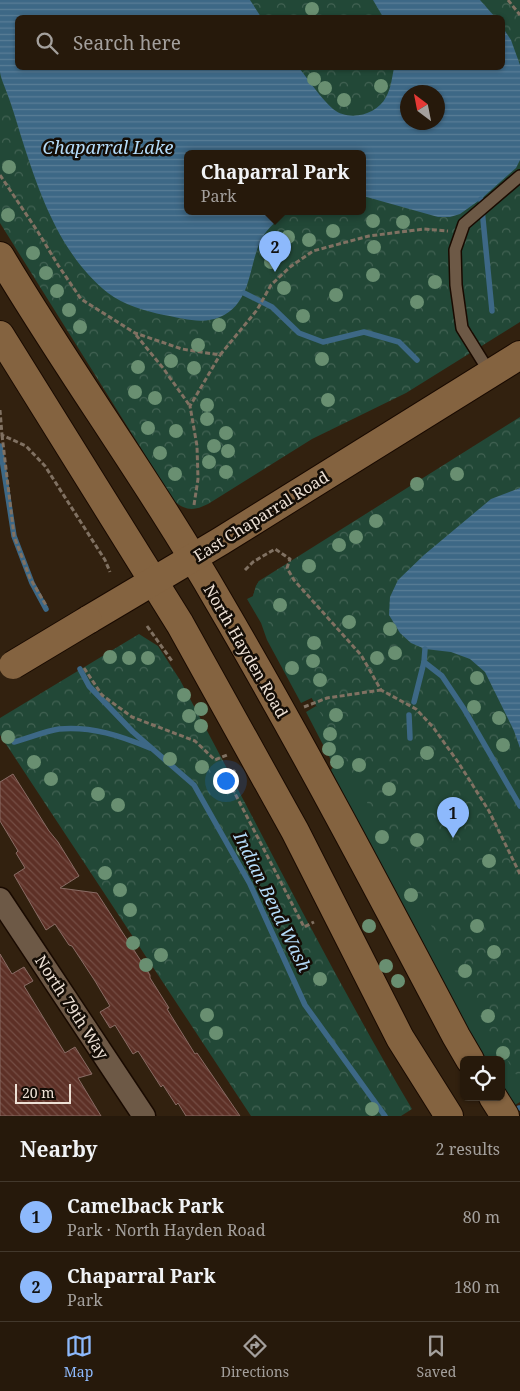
<!DOCTYPE html>
<html lang="en">
<head>
<meta charset="utf-8">
<style>
	:root { --surface:#26190b; --page:#322619; --text:#f1f3f6; --muted:#a4a09d; --line:#42382c; --accent:#8db9fc }
	body { margin:0; font-family:"Noto Serif",serif; background:var(--page); color:var(--text) }
	.controls { position:absolute; right:15px; bottom:15px; display:grid; overflow:hidden; border-radius:8px; box-shadow:0 1px 4px #0004 }
	.controls button { width:45px; height:45px; display:grid; place-items:center; padding:0; border:0; border-bottom:1px solid var(--line); background:var(--surface); color:var(--text); font:25px sans-serif }
	.compass { position:absolute; left:400px; top:85px; width:45px; height:45px; border-radius:50%; background:var(--surface); box-shadow:0 1px 4px #0004; rotate:328deg }
	.scale { position:absolute; left:15px; bottom:12px; width:56px; box-sizing:border-box; padding-left:5px; border:2px solid #ede1d6; border-top:0; font-size:14px; line-height:18px; white-space:nowrap; color:#ede1d6; -webkit-text-stroke:4px #140d06; paint-order:stroke }
	.you { position:absolute; left:225px; top:780px; width:18px; height:18px; margin:-12px; border:4px solid #fff; border-radius:50%; background:#1a73e8; box-shadow:0 0 0 8px #1a73e833 }
	.badge { display:grid; place-items:center; width:32px; height:32px; border-radius:50%; background:var(--accent); color:#111; font-size:16px; font-weight:700 }
	.pin { position:absolute; translate:-50% -41px; filter:drop-shadow(0 1px 2px #0008) }
	.pin::after { content:''; position:absolute; top:26px; width:18px; height:15px; background:inherit; clip-path:polygon(0 0,100% 0,50% 100%) }
	.popup { position:absolute; left:184px; top:150px; width:182px; height:65px; box-sizing:border-box; display:grid; place-content:center; border-radius:8px; background:var(--surface); filter:drop-shadow(0 1px 4px #0005); font-size:16px; white-space:nowrap; color:var(--muted) }
	.popup b { font-size:19px; color:var(--text) }
	.popup::after { content:''; position:absolute; left:50%; top:100%; margin-left:-10px; border:10px solid transparent; border-top-color:var(--surface) }
	.list { margin:0; padding:0; list-style:none }
	h2 { display:flex; justify-content:space-between; align-items:center; height:65px; margin:0; padding:0 20px; font-size:21px }
	h2 small { font-size:16px; font-weight:400; color:var(--muted) }
	.list li { display:grid; grid-template-columns:32px 1fr auto; gap:15px; align-items:center; box-sizing:border-box; height:70px; padding:0 20px; border-top:1px solid var(--line) }
	.list b { display:block; font-size:19px; white-space:nowrap }
	.list p { margin:0; font-size:16px; white-space:nowrap; color:var(--muted) }
	.list em { font-size:16px; font-style:normal; color:var(--muted) }
	.icon { flex:none; width:28px; height:28px; fill:none; stroke:currentColor; stroke-width:2; stroke-linecap:round; stroke-linejoin:round }
	.map { position:relative; flex:none; width:520px; height:1116px; overflow:hidden }
	.search { position:absolute; background:var(--surface); box-shadow:0 1px 4px #0004; left:15px; right:15px; top:15px; height:55px; display:flex; align-items:center; gap:12px; box-sizing:border-box; padding:0 18px; border-radius:8px; color:var(--muted); font-size:19px }
	.sheet { height:205px; background:var(--surface) }
	nav { display:flex; justify-content:space-around; align-items:center; box-sizing:border-box; height:70px; border-top:1px solid var(--line); background:var(--surface); font-size:14px; color:var(--muted) }
	nav a { display:grid; justify-items:center; gap:2px }
	nav .on { color:var(--accent) }
	.map>svg:first-child { display:block }
</style>
</head>
<body>
<div class="map">
<svg width="520" height="1116" viewBox="0 0 520 1116">
	<defs>
		<pattern id="park-crowns" width="20" height="18" patternUnits="userSpaceOnUse" patternTransform="scale(1.25)"><rect width="20" height="18" fill="#224837"/><path d="M2 6a3 3 0 1 1 6 0M12 15a3 3 0 1 1 6 0" fill="none" stroke="#426253"/></pattern>
		<pattern id="water-rules" width="6" height="5" patternUnits="userSpaceOnUse" patternTransform="scale(1.25)"><rect width="6" height="5" fill="#3d6886"/><path d="M0 2.5h6" fill="none" stroke="#597d96"/></pattern>
		<pattern id="building-back-hatch" width="6" height="6" patternUnits="userSpaceOnUse" patternTransform="scale(1.25)"><rect width="6" height="6" fill="#5d3026"/><path d="M-1 5l2 2M0 0l6 6M5-1l2 2" fill="none" stroke="#754e45"/></pattern>
	</defs>
	<rect width="100%" height="100%" fill="#32210f"/>
	<g fill="#224837">
		<path d="M259 581 320 694 301 703 267 640 261 623 247 599 253 596 256 586Z"/>
		<path d="M316 706 520 892V1102L515 1105 501 1083V1060H487L444 988 331 770 334 766 306 712Z"/>
	</g>
	<g fill="url(#park-crowns)" fill-rule="evenodd">
		<path d="M0 0H520V322L406 393 312 439 208 504C194 511 186 511 174 501L0 223ZM18 18H502V68H18ZM408 92H438V122H408ZM188 153H362V211H188Z"/>
		<path d="M520 417V1081L469 998 322 716 253 596 256 586 259 581Z"/>
		<path d="M139 634 158 646 180 680C257 823 329 969 412 1109L401 1116H251L0 735V718Z"/>
	</g>
	<g fill="url(#water-rules)" fill-rule="evenodd">
		<path d="M0 0H250L261 17 18 18V68H299C308 79 322 100 333 109 349 122 377 115 386 97 391 89 392 77 394 68H502L503 28 511 40 520 65V160L516 168 481 199 460 214 450 217H438L363 196 362 153H188V211H290C278 219 268 227 261 240 248 267 252 303 220 317 202 325 182 318 164 315 145 311 124 305 108 293 59 254 38 190 20 133 16 120 12 106 7 93 5 87 1 79 0 72 0 48 0 24 0 0ZM438 92V122H408V92Z"/>
		<path d="M373 0H480L495 17H383Z"/>
		<path d="M520 488V748L514 731 485 672 470 659 451 652 425 649 411 643 400 633 389 615 390 597 398 580 424 555 491 499Z"/>
	</g>
	<g fill="none" stroke-linecap="round" stroke-linejoin="round">
		<g stroke="#3d6886" stroke-width="5.5">
			<path d="M481 199 492 311"/>
			<path d="M244 293 272 307 299 333 323 342 364 332 399 342 417 360"/>
			<path d="M0 446 14 536 32 583 46 609"/>
			<path d="M425 649 424 662 442 676 464 709 520 806"/>
			<path d="M80 669 89 686 133 732 194 785 250 884 305 1005 385 1116"/>
			<path d="M414 702 424 662"/>
			<path d="M409 715 410 738"/>
			<path d="M14 742C29 738 45 731 59 729 92 726 121 736 150 748"/>
			<path d="M519 1108H520"/>
		</g>
	</g>
	<g fill="url(#building-back-hatch)" stroke="#896c65">
		<path d="M13 774 49 831 58 842 79 876 60 888 97 893 150 975V978L169 1008 167 1009 195 1054 197 1053 240 1116H186L178 1103 176 1105 163 1085 161 1087 138 1051 133 1054 115 1025 110 1028 100 1012 110 1006 95 981 72 946 69 945 55 924 46 930 14 875 25 868 16 853 18 851 0 821V782Z"/>
		<path d="M0 954 12 974 24 967 33 981 24 986 65 1053 75 1047 92 1074 78 1078 101 1116H0Z"/>
	</g>
	<g fill="none" stroke-linecap="round" stroke-linejoin="round">
		<defs>
			<path id="lane" d="M490 373 462 328 456 285 455 250 464 224 520 176"/>
			<path id="street" d="M0 899 144 1116"/>
			<g id="secondary">
				<path d="M0 256C70 373 151 484 219 602 302 744 379 890 456 1036L470 1060"/>
				<path d="M0 335 180 624 295 831 400 1038 449 1116"/>
				<path d="M88 620 221 541 520 355"/>
				<path d="M493 1097 505 1116"/>
			</g>
		</defs>
		<use href="#lane" stroke="#190a00" stroke-width="14"/>
		<use href="#street" stroke="#190a00" stroke-width="25"/>
		<use href="#secondary" stroke="#190a00" stroke-width="30"/>
		<g stroke="#807162" stroke-width="3" stroke-dasharray="5 2.5" stroke-linecap="butt">
			<path d="M508 0 520 15"/>
			<path d="M0 175 38 232 58 265 81 299 135 333 182 349 220 355 257 310 271 285 290 267 313 251 369 236 424 229 448 231"/>
			<path d="M136 335 163 368 190 406"/>
			<path d="M0 410 2 435 26 446 45 466 105 560 110 572"/>
			<path d="M2 435 14 536 30 578 47 607"/>
			<path d="M194 505 198 479 197 446 190 406 220 355"/>
			<path d="M245 570 253 562 275 549 290 559 287 568 294 580 361 655 381 690 416 709 433 727 458 762 489 811 520 874"/>
			<path d="M147 626 172 661"/>
			<path d="M84 668 102 695 132 717 195 741 215 760 227 755"/>
			<path d="M304 707 327 698 381 690"/>
			<path d="M235 770 227 778 304 927 314 922"/>
		</g>
		<use href="#lane" stroke="#6d5946" stroke-width="11"/>
		<use href="#street" stroke="#6d5946" stroke-width="22"/>
		<use href="#secondary" stroke="#846340" stroke-width="28"/>
		<defs>
			<path id="secondary-bridge" d="M13 665 88 620"/>
		</defs>
		<use href="#secondary-bridge" stroke="#190a00" stroke-width="30" stroke-linecap="butt"/>
		<use href="#secondary-bridge" stroke="#846340" stroke-width="28"/>
	</g>
	<g fill="#698f71">
		<circle cx="312" cy="9" r="7"/>
		<circle cx="314" cy="79" r="7"/>
		<circle cx="381" cy="86" r="7"/>
		<circle cx="325" cy="88" r="7"/>
		<circle cx="344" cy="100" r="7"/>
		<circle cx="9" cy="167" r="7"/>
		<circle cx="8" cy="215" r="7"/>
		<circle cx="373" cy="221" r="7"/>
		<circle cx="403" cy="222" r="7"/>
		<circle cx="333" cy="231" r="7"/>
		<circle cx="288" cy="237" r="7"/>
		<circle cx="309" cy="240" r="7"/>
		<circle cx="374" cy="247" r="7"/>
		<circle cx="33" cy="253" r="7"/>
		<circle cx="271" cy="262" r="7"/>
		<circle cx="46" cy="273" r="7"/>
		<circle cx="373" cy="275" r="7"/>
		<circle cx="435" cy="282" r="7"/>
		<circle cx="284" cy="288" r="7"/>
		<circle cx="57" cy="291" r="7"/>
		<circle cx="336" cy="295" r="7"/>
		<circle cx="417" cy="302" r="7"/>
		<circle cx="69" cy="310" r="7"/>
		<circle cx="303" cy="316" r="7"/>
		<circle cx="219" cy="325" r="7"/>
		<circle cx="80" cy="327" r="7"/>
		<circle cx="198" cy="345" r="7"/>
		<circle cx="322" cy="359" r="7"/>
		<circle cx="171" cy="361" r="7"/>
		<circle cx="138" cy="367" r="7"/>
		<circle cx="194" cy="368" r="7"/>
		<circle cx="135" cy="392" r="7"/>
		<circle cx="155" cy="398" r="7"/>
		<circle cx="328" cy="400" r="7"/>
		<circle cx="207" cy="405" r="7"/>
		<circle cx="207" cy="419" r="7"/>
		<circle cx="148" cy="428" r="7"/>
		<circle cx="176" cy="431" r="7"/>
		<circle cx="226" cy="433" r="7"/>
		<circle cx="214" cy="446" r="7"/>
		<circle cx="228" cy="451" r="7"/>
		<circle cx="160" cy="453" r="7"/>
		<circle cx="209" cy="462" r="7"/>
		<circle cx="226" cy="472" r="7"/>
		<circle cx="175" cy="474" r="7"/>
		<circle cx="457" cy="474" r="7"/>
		<circle cx="417" cy="484" r="7"/>
		<circle cx="376" cy="521" r="7"/>
		<circle cx="356" cy="537" r="7"/>
		<circle cx="339" cy="545" r="7"/>
		<circle cx="309" cy="566" r="7"/>
		<circle cx="280" cy="605" r="7"/>
		<circle cx="349" cy="622" r="7"/>
		<circle cx="390" cy="629" r="7"/>
		<circle cx="314" cy="643" r="7"/>
		<circle cx="395" cy="653" r="7"/>
		<circle cx="110" cy="657" r="7"/>
		<circle cx="129" cy="658" r="7"/>
		<circle cx="148" cy="658" r="7"/>
		<circle cx="377" cy="658" r="7"/>
		<circle cx="313" cy="661" r="7"/>
		<circle cx="292" cy="668" r="7"/>
		<circle cx="477" cy="678" r="7"/>
		<circle cx="320" cy="680" r="7"/>
		<circle cx="184" cy="695" r="7"/>
		<circle cx="474" cy="707" r="7"/>
		<circle cx="201" cy="709" r="7"/>
		<circle cx="336" cy="715" r="7"/>
		<circle cx="189" cy="716" r="7"/>
		<circle cx="499" cy="718" r="7"/>
		<circle cx="201" cy="726" r="7"/>
		<circle cx="330" cy="734" r="7"/>
		<circle cx="8" cy="737" r="7"/>
		<circle cx="503" cy="745" r="7"/>
		<circle cx="329" cy="749" r="7"/>
		<circle cx="427" cy="753" r="7"/>
		<circle cx="170" cy="759" r="7"/>
		<circle cx="34" cy="762" r="7"/>
		<circle cx="337" cy="762" r="7"/>
		<circle cx="359" cy="765" r="7"/>
		<circle cx="202" cy="767" r="7"/>
		<circle cx="51" cy="779" r="7"/>
		<circle cx="389" cy="789" r="7"/>
		<circle cx="98" cy="794" r="7"/>
		<circle cx="118" cy="805" r="7"/>
		<circle cx="450" cy="813" r="7"/>
		<circle cx="382" cy="837" r="7"/>
		<circle cx="417" cy="840" r="7"/>
		<circle cx="243" cy="850" r="7"/>
		<circle cx="489" cy="861" r="7"/>
		<circle cx="105" cy="873" r="7"/>
		<circle cx="120" cy="890" r="7"/>
		<circle cx="411" cy="895" r="7"/>
		<circle cx="130" cy="910" r="7"/>
		<circle cx="369" cy="926" r="7"/>
		<circle cx="477" cy="926" r="7"/>
		<circle cx="133" cy="943" r="7"/>
		<circle cx="494" cy="952" r="7"/>
		<circle cx="161" cy="955" r="7"/>
		<circle cx="146" cy="965" r="7"/>
		<circle cx="386" cy="966" r="7"/>
		<circle cx="465" cy="971" r="7"/>
		<circle cx="320" cy="979" r="7"/>
		<circle cx="398" cy="981" r="7"/>
		<circle cx="207" cy="1015" r="7"/>
		<circle cx="488" cy="1016" r="7"/>
		<circle cx="216" cy="1033" r="7"/>
		<circle cx="503" cy="1053" r="7"/>
		<circle cx="372" cy="1109" r="7"/>
	</g>
	<g text-anchor="middle" stroke-width="5" stroke-linejoin="round" paint-order="stroke">
		<g font-size="16" fill="#ede1d6" stroke="#140d06">
			<text transform="translate(261 516) rotate(-32)" y="6">East Chaparral Road</text>
			<text transform="translate(246 651) rotate(60)" y="6">North Hayden Road</text>
			<text transform="translate(72 1007) rotate(57)" y="6">North 79th Way</text>
		</g>
		<g font-size="18" font-style="italic" fill="#b4dbf9" stroke="#140d06">
			<text x="108" y="154">Chaparral Lake</text>
			<text transform="translate(272 902) rotate(64)" y="6">Indian Bend Wash</text>
		</g>
	</g>
</svg>
<div class="controls">
<button><svg class="icon" aria-label="locate" viewBox="0 0 24 24"><circle cx="12" cy="12" r="6"/><path d="M12 2v4M12 18v4M2 12h4M18 12h4"/></svg></button>
</div>
<svg class="compass" viewBox="-18 -18 36 36"><path d="M0-13l5 13h-10z" fill="#e53935"/><path d="M0 13l5-13h-10z" fill="#a4a09d"/></svg>
<div class="scale">20 m</div>
<div class="you"></div>
<div class="pin badge" style="left:453px;top:838px">1</div>
<div class="pin badge" style="left:275px;top:272px">2</div>
<div class="popup"><b>Chaparral Park</b>Park</div>
<div class="search"><svg class="icon" aria-label="search" viewBox="0 0 24 24"><circle cx="10" cy="10" r="6"/><path d="M15 15l6 6"/></svg>Search here</div>
</div>
<section class="sheet">
<h2>Nearby<small>2 results</small></h2>
<ul class="list">
<li><span class="badge">1</span><div><b>Camelback Park</b><p>Park · North Hayden Road</p></div><em>80 m</em></li>
<li><span class="badge">2</span><div><b>Chaparral Park</b><p>Park</p></div><em>180 m</em></li>
</ul>
</section>
<nav>
<a class="on"><svg class="icon" aria-label="map" viewBox="0 0 24 24"><path d="M3 6l6-2 6 2 6-2v14l-6 2-6-2-6 2zM9 4v14M15 6v14"/></svg>Map</a>
<a><svg class="icon" aria-label="directions" viewBox="0 0 24 24"><path d="M12 3l9 9-9 9-9-9zM9 14v-3h6M13 9l2 2-2 2"/></svg>Directions</a>
<a><svg class="icon" aria-label="saved" viewBox="0 0 24 24"><path d="M7 4h10v16l-5-4-5 4z"/></svg>Saved</a>
</nav>
</body>
</html>
